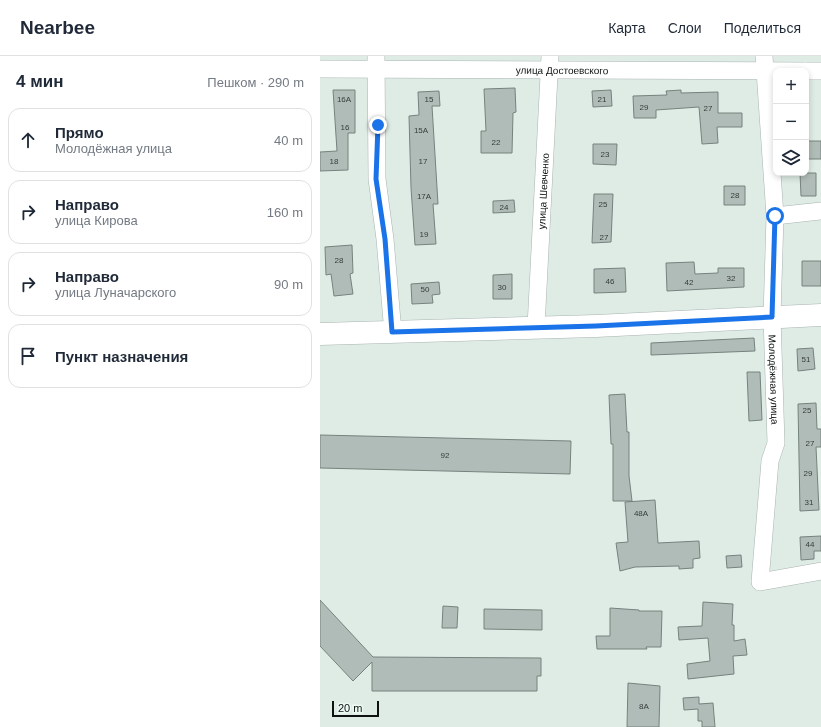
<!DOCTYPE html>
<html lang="ru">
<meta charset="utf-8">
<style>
body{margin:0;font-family:Arial,sans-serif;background:#f6f6f7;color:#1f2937}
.controls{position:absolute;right:12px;top:12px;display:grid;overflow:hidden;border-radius:8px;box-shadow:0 2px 6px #0003}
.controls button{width:36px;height:36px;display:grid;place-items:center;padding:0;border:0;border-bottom:1px solid #e0e1e3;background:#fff;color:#1f2937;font:20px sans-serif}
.scale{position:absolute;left:12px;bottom:10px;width:47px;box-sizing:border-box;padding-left:4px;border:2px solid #0e1311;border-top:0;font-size:11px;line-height:14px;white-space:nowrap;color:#0e1311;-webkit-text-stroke:3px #ecf9f3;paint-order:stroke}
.stop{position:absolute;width:12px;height:12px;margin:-9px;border:3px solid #1a73e8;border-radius:50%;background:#fff}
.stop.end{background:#1a73e8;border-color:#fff;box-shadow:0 1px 4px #0008}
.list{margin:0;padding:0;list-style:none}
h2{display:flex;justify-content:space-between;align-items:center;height:52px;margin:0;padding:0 16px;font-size:17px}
h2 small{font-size:13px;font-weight:400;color:#747a83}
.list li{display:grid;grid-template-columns:26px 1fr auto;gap:12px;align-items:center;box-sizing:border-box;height:64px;margin:0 8px 8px;padding:0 8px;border:1px solid #e0e1e3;border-radius:12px}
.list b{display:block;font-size:15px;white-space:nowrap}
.list p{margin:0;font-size:13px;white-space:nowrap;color:#747a83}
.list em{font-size:13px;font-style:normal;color:#747a83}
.icon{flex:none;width:22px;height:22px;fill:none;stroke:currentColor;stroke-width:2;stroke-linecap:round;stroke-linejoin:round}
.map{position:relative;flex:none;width:501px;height:671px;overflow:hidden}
header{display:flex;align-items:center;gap:24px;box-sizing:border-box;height:56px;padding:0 20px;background:#fff;border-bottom:1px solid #e0e1e3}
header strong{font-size:19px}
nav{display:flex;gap:22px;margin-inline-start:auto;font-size:14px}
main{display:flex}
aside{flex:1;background:#fff}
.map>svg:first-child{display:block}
</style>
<header>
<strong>Nearbee</strong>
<nav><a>Карта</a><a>Слои</a><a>Поделиться</a></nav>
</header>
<main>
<aside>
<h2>4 мин<small>Пешком · 290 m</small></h2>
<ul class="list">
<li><svg class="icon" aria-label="ahead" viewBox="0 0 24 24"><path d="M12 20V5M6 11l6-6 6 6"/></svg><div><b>Прямо</b><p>Молодёжная улица</p></div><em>40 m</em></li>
<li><svg class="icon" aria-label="right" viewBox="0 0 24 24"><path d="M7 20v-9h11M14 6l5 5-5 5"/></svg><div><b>Направо</b><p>улица Кирова</p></div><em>160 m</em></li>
<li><svg class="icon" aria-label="right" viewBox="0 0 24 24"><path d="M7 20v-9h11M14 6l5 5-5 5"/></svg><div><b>Направо</b><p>улица Луначарского</p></div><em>90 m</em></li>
<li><svg class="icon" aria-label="arrive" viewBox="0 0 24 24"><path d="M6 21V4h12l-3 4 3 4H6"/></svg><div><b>Пункт назначения</b></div></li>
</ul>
</aside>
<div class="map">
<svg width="501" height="671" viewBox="0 0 501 671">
<rect width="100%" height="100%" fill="#dfece6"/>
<!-- building -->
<path fill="#b0bcb7" stroke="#76827d" d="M 195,32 L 196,56 L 193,57 L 192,97 L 161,97 L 161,75 L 166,75 L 164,33 Z
M 13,34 L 35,34 L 35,77 L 28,77 L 28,114 L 0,115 L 0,96 L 17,95 Z
M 291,34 L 292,50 L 273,51 L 272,35 Z
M 361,34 L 361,37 L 398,36 L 398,57 L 422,57 L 422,71 L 397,71 L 398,87 L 382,88 L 379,51 L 336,54 L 336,62 L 314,62 L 313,40 L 347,39 L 346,35 Z
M 119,35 L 120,50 L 112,50 L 118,148 L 113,148 L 116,188 L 95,189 L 91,132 L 89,60 L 99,59 L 98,36 Z
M 486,85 L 501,85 L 501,103 L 486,103 Z
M 273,88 L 297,88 L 296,109 L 273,108 Z
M 480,117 L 496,117 L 496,140 L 481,140 Z
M 404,130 L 425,130 L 425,149 L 404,149 Z
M 274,138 L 293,138 L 291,186 L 272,187 Z
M 194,144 L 195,156 L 173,157 L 173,145 Z
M 32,189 L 33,217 L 30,218 L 33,238 L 14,240 L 11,218 L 6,219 L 5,191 Z
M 482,205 L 501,205 L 501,230 L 482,230 Z
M 374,206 L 375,218 L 398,217 L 398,212 L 424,212 L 424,231 L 347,235 L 346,207 Z
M 305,212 L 306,236 L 274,237 L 274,213 Z
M 192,218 L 192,243 L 173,243 L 173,219 Z
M 119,226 L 120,238 L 112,239 L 113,247 L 92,248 L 91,228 Z
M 434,282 L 435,295 L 331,299 L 331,287 Z
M 493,292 L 495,313 L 478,315 L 477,293 Z
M 427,316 L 440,316 L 442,364 L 429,365 Z
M 305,338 L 307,376 L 309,376 L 309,420 L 312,445 L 293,445 L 293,388 L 291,388 L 289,339 Z
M 496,347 L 497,373 L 501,373 L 501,391 L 496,391 L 499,454 L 480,455 L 478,348 Z
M 0,379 L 251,385 L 250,418 L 0,412 Z
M 335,444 L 338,487 L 379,485 L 380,502 L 373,503 L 373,512 L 359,513 L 359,510 L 315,511 L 300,515 L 296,487 L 308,486 L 305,446 Z
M 501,480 L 501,495 L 494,495 L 494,503 L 481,504 L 480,481 Z
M 421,499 L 422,511 L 407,512 L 406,500 Z
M 0,544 L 53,601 L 221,602 L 221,620 L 217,620 L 217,635 L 52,635 L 52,606 L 33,625 L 0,590 Z
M 383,546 L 413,548 L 412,569 L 414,569 L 414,585 L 425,583 L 427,599 L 413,600 L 414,618 L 368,623 L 367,608 L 390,605 L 388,582 L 359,584 L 358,571 L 382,570 Z
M 123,550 L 138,551 L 137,572 L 122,572 Z
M 290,552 L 319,554 L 319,555 L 342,555 L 341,591 L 326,591 L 327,593 L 277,593 L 276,580 L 290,580 Z
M 164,553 L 222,554 L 222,574 L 164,573 Z
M 308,627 L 340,630 L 339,671 L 307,671 Z
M 379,641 L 379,648 L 393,647 L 395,671 L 382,671 L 382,665 L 378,665 L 378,653 L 364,654 L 363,642 Z"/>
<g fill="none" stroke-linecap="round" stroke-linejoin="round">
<!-- street casing -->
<g stroke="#a8b4af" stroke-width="18">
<g id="street">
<path d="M 56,0 L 57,123 L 65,183 L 73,277"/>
<path id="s1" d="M 444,0 L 455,160 L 452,261 L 456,387 L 450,405 L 440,526 L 501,515"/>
<path id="s2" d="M 0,13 L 485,15"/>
<path d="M 486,15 L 501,15"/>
<path d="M 455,160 L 501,155"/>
<path id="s3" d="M 216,271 L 230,0"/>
</g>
</g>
<!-- secondary casing -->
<g stroke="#a8b4af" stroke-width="23">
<path id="secondary" d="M 0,278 L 276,270 L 501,259"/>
</g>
<!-- street -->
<use href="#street" stroke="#fff" stroke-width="17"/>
<!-- secondary -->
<use href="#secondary" stroke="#fff" stroke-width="22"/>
</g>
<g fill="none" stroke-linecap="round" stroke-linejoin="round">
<!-- route -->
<path stroke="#1a73e8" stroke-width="5" d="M 58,69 L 56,123 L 65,183 L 72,276 L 276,270 L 452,261 L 455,160"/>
</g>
<g text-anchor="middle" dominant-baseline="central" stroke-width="3" stroke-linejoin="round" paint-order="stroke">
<!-- number labels -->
<g font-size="8" fill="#363d3a">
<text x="24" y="43">16А</text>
<text x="109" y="43">15</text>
<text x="282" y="43">21</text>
<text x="324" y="51">29</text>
<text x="388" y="52">27</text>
<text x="25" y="71">16</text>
<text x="101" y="74">15А</text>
<text x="176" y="86">22</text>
<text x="285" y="98">23</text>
<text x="14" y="105">18</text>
<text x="103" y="105">17</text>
<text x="415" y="139">28</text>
<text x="104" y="140">17А</text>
<text x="283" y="148">25</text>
<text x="184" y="151">24</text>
<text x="104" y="178">19</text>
<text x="284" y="181">27</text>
<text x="19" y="204">28</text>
<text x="411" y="222">32</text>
<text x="290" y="225">46</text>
<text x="369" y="226">42</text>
<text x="182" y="231">30</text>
<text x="105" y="233">50</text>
<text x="486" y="303">51</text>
<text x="487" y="354">25</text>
<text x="490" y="387">27</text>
<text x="125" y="399">92</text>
<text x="488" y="417">29</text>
<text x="489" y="446">31</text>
<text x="321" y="457">48А</text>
<text x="490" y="488">44</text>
<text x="324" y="650">8А</text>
</g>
<!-- street labels -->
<g font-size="10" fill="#0e1311" stroke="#ecf9f3">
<text stroke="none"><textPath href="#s2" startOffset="242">улица Достоевского</textPath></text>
<text stroke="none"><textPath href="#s3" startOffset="136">улица Шевченко</textPath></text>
<text stroke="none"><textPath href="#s1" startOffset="324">Молодёжная улица</textPath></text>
</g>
</g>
</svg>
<div class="controls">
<button>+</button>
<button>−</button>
<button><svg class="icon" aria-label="layers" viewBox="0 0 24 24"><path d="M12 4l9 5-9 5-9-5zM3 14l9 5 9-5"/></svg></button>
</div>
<div class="scale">20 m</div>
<div class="stop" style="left:455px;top:160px"></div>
<div class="stop end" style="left:58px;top:69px"></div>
</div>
</main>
